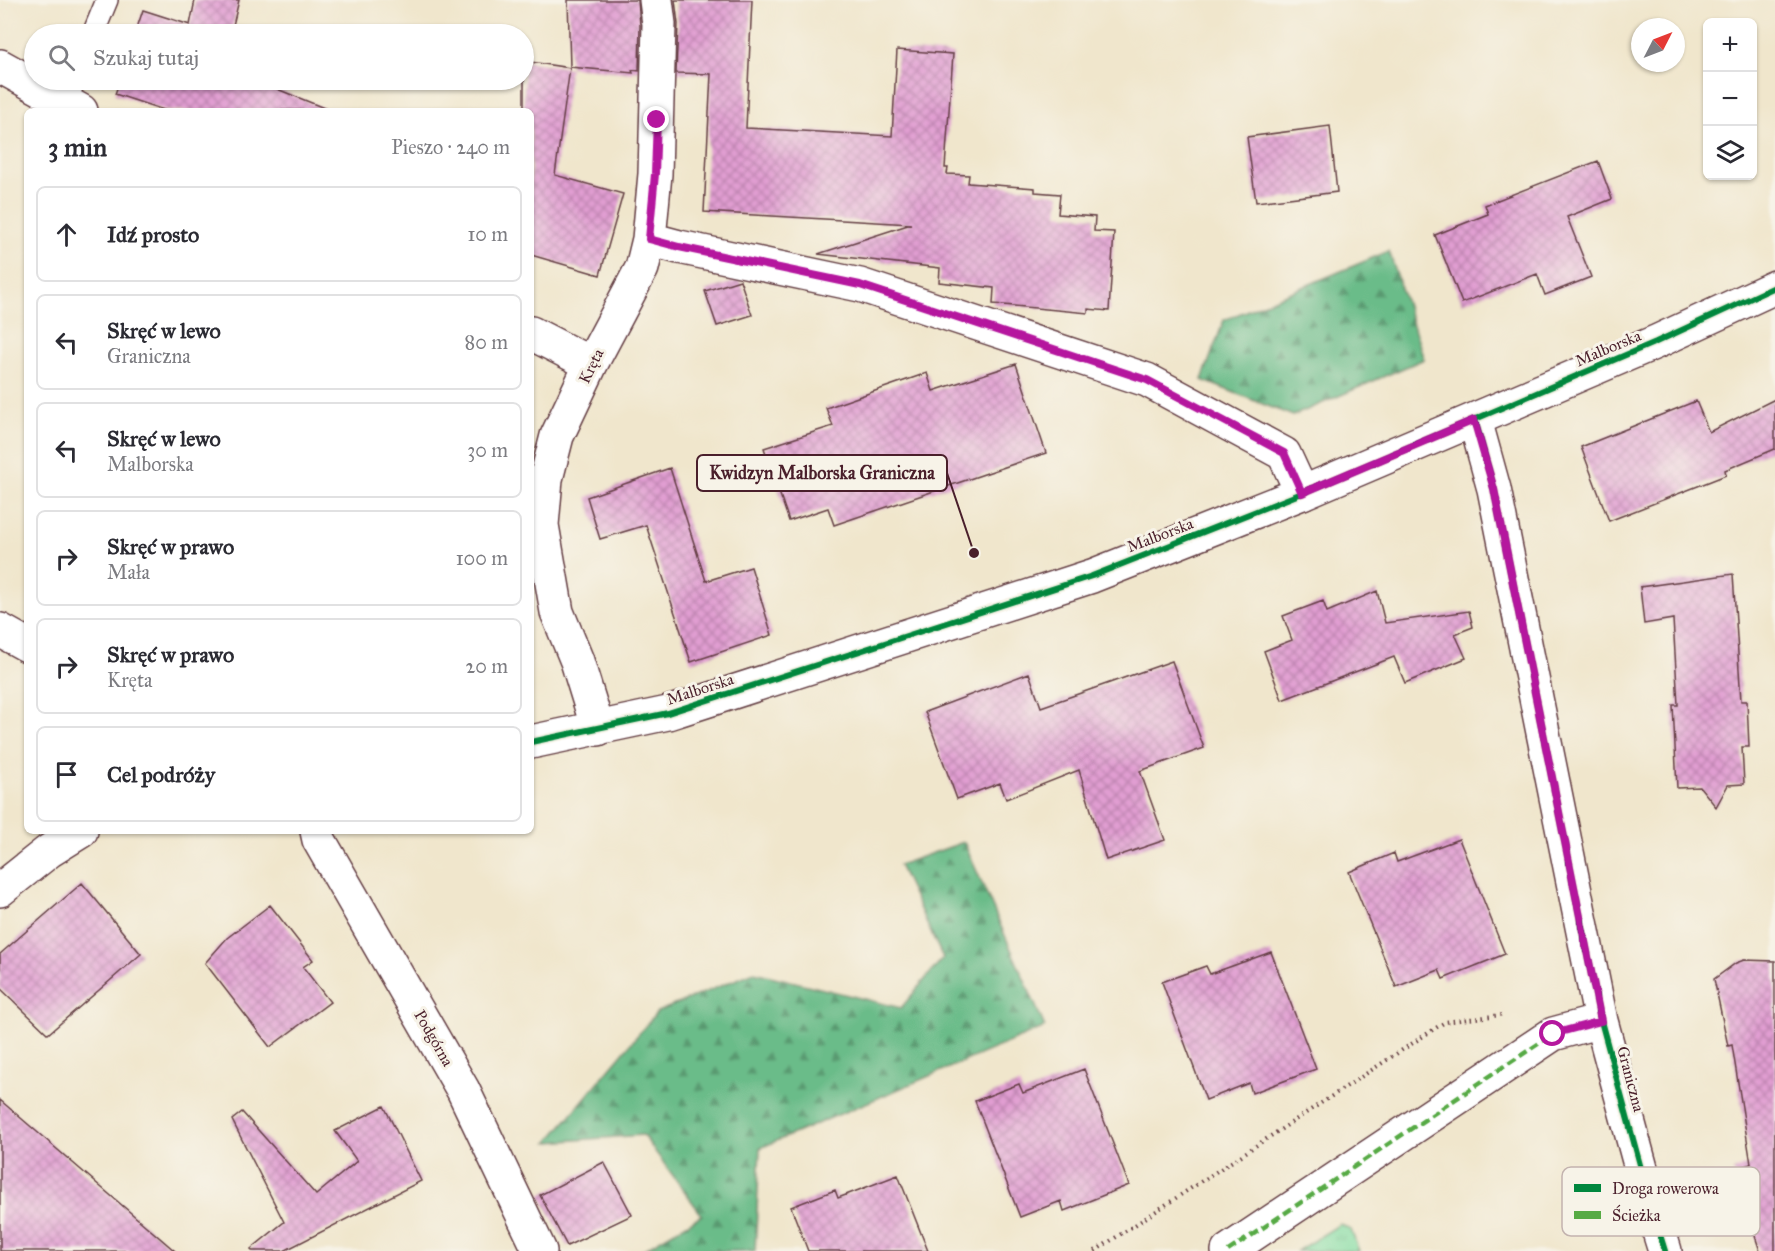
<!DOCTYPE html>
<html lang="pl">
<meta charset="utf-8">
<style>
body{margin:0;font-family:"IM FELL Great Primer",serif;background:#f2f2f3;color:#2b2b33}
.controls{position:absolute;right:18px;top:18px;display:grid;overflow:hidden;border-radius:9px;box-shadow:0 2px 4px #0004}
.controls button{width:54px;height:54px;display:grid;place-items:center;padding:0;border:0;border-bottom:2px solid #e1e1e2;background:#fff;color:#2b2b33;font:30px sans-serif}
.compass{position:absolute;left:1631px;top:18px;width:54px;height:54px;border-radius:50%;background:#fff;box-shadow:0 2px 4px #0004;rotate:48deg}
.stop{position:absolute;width:18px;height:18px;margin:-14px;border:4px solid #b5179e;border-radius:50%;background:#fff}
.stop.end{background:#b5179e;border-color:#fff;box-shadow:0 2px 6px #0008}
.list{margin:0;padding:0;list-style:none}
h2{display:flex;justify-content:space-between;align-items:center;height:78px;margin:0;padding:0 24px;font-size:26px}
h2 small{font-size:20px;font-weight:400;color:#7c7c81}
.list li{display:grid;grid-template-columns:39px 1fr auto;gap:18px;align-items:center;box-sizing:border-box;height:96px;margin:0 12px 12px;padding:0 12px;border:2px solid #e1e1e2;border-radius:9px}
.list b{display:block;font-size:22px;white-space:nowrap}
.list p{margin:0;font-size:20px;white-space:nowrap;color:#7c7c81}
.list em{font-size:20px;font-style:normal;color:#7c7c81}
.icon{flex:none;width:33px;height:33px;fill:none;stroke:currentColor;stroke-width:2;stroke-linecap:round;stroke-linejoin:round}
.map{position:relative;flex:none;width:1775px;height:1251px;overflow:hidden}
.search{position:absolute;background:#fff;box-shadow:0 2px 4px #0004;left:24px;top:24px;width:510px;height:66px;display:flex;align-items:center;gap:15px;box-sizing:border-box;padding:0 21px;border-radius:33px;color:#7c7c81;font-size:22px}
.panel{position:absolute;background:#fff;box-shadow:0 2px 4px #0004;left:24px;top:108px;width:510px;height:726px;border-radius:9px}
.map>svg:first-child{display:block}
</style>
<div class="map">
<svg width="1775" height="1251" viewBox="0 0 1775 1251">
<defs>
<pattern id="grass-tufts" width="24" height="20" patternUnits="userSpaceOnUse" patternTransform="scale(1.5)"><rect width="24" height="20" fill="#83dda3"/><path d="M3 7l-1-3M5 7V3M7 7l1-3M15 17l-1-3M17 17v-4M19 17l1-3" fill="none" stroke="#73bd8c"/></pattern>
<pattern id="forest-firs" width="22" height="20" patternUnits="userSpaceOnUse" patternTransform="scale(1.5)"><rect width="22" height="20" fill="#6abc89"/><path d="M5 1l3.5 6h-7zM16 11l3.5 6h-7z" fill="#599870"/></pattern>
<pattern id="building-cross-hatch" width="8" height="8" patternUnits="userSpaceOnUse" patternTransform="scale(1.5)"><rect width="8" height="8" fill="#e19ed2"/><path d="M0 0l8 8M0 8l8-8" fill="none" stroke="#b880ab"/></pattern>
</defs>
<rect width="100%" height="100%" fill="#f7f3e8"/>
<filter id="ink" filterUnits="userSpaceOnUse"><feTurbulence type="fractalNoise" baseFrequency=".0167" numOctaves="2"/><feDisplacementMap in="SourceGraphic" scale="12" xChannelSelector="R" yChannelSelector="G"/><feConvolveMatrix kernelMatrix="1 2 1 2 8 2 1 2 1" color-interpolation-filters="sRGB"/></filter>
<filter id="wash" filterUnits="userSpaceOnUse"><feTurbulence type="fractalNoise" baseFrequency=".008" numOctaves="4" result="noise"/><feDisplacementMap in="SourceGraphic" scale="24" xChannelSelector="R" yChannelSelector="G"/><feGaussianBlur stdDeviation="1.35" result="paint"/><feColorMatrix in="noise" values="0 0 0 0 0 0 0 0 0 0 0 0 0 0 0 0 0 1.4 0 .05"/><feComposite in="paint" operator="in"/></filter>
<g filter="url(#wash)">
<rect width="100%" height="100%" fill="#f0e6cc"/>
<!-- grass -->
<path fill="url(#grass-tufts)" stroke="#667e67" stroke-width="1.5" d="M 1340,1224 L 1351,1230 L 1359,1251 L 1297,1251 Z"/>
<!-- forest -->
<path fill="url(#forest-firs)" stroke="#5a6e5a" stroke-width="1.5" d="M 1389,251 L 1424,359 L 1293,416 L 1202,380 L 1224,320 Z
M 964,842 L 1045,1027 L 760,1148 L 755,1251 L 641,1251 L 702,1215 L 643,1135 L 548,1142 L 657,1012 L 754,972 L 901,1008 L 943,958 L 899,865 Z"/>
<g id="blocks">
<!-- building -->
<path fill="url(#building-cross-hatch)" d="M 195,0 L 239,0 L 231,34 L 135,34 L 143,10 L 190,25 Z
M 568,0 L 638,0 L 640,25 L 639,71 L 632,70 L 633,73 L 570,67 Z
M 675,0 L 752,0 L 746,128 L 892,136 L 897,50 L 953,54 L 945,168 L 948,168 L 947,174 L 969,175 L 968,183 L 1035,188 L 1035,192 L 1060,194 L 1058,214 L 1095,217 L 1094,231 L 1114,232 L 1109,311 L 1088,309 L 1088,313 L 993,304 L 994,288 L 939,282 L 940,268 L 818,254 L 911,224 L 704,212 L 711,74 L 676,73 L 678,24 Z
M 524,61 L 570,68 L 555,175 L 623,194 L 600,275 L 531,255 L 531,111 L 524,111 Z
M 120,80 L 255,80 L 329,110 L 167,111 L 115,94 Z
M 1330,126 L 1337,192 L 1256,202 L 1247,137 Z
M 1598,161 L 1612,199 L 1567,217 L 1591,277 L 1545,295 L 1537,274 L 1462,303 L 1435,235 L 1488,214 L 1485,205 Z
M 740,280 L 752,315 L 717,326 L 705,291 Z
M 1016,364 L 1046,453 L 834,525 L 828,508 L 789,521 L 764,448 L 833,426 L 826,408 L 927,373 L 933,391 Z
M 1775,399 L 1775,449 L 1725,470 L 1726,475 L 1609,521 L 1581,447 L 1696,401 L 1709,432 Z
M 670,468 L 706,581 L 751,567 L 772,635 L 691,662 L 646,525 L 600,539 L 587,497 Z
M 1733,574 L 1741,701 L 1747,701 L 1749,747 L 1742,747 L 1744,784 L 1728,785 L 1716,807 L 1700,787 L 1677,788 L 1673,705 L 1678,705 L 1673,619 L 1644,624 L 1640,587 Z
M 1377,591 L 1385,623 L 1469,611 L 1473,627 L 1455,634 L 1466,658 L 1405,683 L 1394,657 L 1282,700 L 1264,651 L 1292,640 L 1283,616 L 1323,601 L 1327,612 Z
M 1172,661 L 1204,748 L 1140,771 L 1165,840 L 1106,860 L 1079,770 L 1006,799 L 1000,783 L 957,799 L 925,712 L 1029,673 L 1041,707 Z
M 1459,839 L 1505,954 L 1443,979 L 1439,970 L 1396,987 L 1349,872 L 1394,853 L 1397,862 Z
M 82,883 L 141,954 L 48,1034 L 0,988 L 0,954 Z
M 270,905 L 313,960 L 303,967 L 330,1002 L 270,1047 L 205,963 L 227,938 Z
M 1271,952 L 1316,1069 L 1252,1093 L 1249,1083 L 1206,1100 L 1162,982 L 1206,966 L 1210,974 Z
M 1744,960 L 1775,961 L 1775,1251 L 1760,1251 L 1733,1170 L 1751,1164 L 1732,1045 L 1728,1046 L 1714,979 L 1736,963 Z
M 1084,1069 L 1129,1185 L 1064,1211 L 1061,1201 L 1020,1217 L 975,1101 L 1019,1084 L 1023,1093 Z
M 0,1100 L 175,1251 L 0,1251 Z
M 384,1106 L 421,1181 L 284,1251 L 252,1251 L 251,1249 L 284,1222 L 232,1120 L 242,1112 L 316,1195 L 357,1161 L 335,1131 Z
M 604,1162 L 632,1215 L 567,1246 L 540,1195 Z
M 898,1175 L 928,1251 L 808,1251 L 791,1207 L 835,1190 L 838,1198 Z"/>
</g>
</g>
<g filter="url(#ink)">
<use href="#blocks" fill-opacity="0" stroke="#633d43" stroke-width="1.5"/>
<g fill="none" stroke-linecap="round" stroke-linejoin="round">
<!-- service casing -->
<g stroke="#633d43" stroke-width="24">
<path id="service" d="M 93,34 L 107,0
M 65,103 L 75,80"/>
</g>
<!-- minor casing -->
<g stroke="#633d43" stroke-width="36">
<path id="minor" d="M 0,66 L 81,111
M 649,239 L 679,247 L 860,285 L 1147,380 L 1284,454 L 1302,493
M 531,333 L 591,364
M 1475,420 L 1494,489 L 1601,1021 L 1652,1209 L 1665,1251
M 0,630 L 27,645
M 598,729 L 577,661 L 557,612 L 542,525 L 546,479 L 557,436 L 591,364 L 642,268 L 649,239 L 655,174 L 659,24 L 656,0
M 317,831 L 319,840 L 463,1090 L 540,1251
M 1228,1251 L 1553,1034 L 1601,1021"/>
</g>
<!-- tertiary casing -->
<g stroke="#633d43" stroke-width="36">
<path id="tertiary" d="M 531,742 L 668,713 L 1092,576 L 1302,493 L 1656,342 L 1775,287
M 0,890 L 49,851 L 81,831"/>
</g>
<!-- path -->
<path stroke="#633d43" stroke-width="4" stroke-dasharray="1.5 4.5" stroke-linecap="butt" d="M 1095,1251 L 1445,1022 L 1501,1015"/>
<!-- service -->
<use href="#service" stroke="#fff" stroke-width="21"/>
<!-- minor -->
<use href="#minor" stroke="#fff" stroke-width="33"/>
<!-- tertiary -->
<use href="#tertiary" stroke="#fff" stroke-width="33"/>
<!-- quiet -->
<path stroke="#57aa44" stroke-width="4.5" stroke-dasharray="9 4.5" stroke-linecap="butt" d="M 1228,1251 L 1553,1034 L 1601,1021"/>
<!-- cycleway casing -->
<g stroke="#f7f3e8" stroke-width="10">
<path id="cycleway" d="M 1475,420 L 1494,489 L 1601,1021 L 1652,1209 L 1665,1251
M 531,742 L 668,713 L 1092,576 L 1302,493 L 1656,342 L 1775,287"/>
</g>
<!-- cycleway -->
<use href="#cycleway" stroke="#00873e" stroke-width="6"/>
</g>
</g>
<g fill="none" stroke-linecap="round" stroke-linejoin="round" filter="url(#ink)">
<!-- route -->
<path stroke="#b5179e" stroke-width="8" d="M 657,120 L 655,174 L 649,239 L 679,247 L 860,285 L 1147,380 L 1284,453 L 1302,493 L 1474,420 L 1494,489 L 1601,1021 L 1553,1034"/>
</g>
<g text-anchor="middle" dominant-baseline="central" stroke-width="6" stroke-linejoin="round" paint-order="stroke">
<!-- street labels -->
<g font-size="16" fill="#4a1f2b" stroke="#f7f3e8">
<text transform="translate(1608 348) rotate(-23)">Malborska</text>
<text transform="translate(591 366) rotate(-64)">Kręta</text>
<text transform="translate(1160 535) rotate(-21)">Malborska</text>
<text transform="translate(700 689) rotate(-18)">Malborska</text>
<text transform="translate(434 1038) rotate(60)">Podgórna</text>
<text transform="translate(1631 1079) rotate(75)">Graniczna</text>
</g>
</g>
<!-- legend -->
<rect x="1562" y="1167" width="198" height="69" rx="9" fill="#f7f3e8" stroke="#c3b3af" stroke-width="1.5"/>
<rect x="1574" y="1184" width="27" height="8" fill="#00873e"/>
<rect x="1574" y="1211" width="27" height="8" fill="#57aa44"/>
<g font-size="16" fill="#4a1f2b">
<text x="1612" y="1194">Droga rowerowa</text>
<text x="1612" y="1221">Ścieżka</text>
</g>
<!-- callouts -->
<path fill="none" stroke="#4a1f2b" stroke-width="2" d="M974 553L947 473"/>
<circle fill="#4a1f2b" stroke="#f7f3e8" stroke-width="2" cx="974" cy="553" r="6"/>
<rect fill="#f7f3e8" stroke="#4a1f2b" stroke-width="2" x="697" y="455" width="250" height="36" rx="6"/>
<g font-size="18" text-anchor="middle" font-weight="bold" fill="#4a1f2b">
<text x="822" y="479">Kwidzyn Malborska Graniczna</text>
</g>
</svg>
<div class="controls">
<button>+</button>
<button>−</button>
<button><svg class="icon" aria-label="layers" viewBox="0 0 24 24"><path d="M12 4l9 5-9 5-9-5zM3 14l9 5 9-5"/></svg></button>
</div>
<svg class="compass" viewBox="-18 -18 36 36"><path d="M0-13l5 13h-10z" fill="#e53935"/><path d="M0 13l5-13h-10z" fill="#7c7c81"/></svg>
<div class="stop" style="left:1553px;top:1034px"></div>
<div class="stop end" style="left:657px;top:120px"></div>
<div class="search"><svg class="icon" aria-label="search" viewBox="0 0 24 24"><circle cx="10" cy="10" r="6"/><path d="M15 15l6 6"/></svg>Szukaj tutaj</div>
<section class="panel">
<h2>3 min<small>Pieszo · 240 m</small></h2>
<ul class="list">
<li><svg class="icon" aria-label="ahead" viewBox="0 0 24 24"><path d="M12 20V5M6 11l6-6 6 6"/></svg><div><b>Idź prosto</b></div><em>10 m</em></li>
<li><svg class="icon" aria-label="left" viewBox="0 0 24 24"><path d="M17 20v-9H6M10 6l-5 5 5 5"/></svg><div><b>Skręć w lewo</b><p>Graniczna</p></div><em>80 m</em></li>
<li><svg class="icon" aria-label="left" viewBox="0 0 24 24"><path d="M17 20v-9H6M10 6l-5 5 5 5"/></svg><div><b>Skręć w lewo</b><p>Malborska</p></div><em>30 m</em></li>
<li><svg class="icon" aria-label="right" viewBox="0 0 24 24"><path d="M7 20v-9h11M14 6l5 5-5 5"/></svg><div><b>Skręć w prawo</b><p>Mała</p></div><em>100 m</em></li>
<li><svg class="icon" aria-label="right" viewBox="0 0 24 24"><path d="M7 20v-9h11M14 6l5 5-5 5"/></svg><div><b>Skręć w prawo</b><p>Kręta</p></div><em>20 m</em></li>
<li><svg class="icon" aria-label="arrive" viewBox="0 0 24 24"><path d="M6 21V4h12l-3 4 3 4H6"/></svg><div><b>Cel podróży</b></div></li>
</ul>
</section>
</div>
